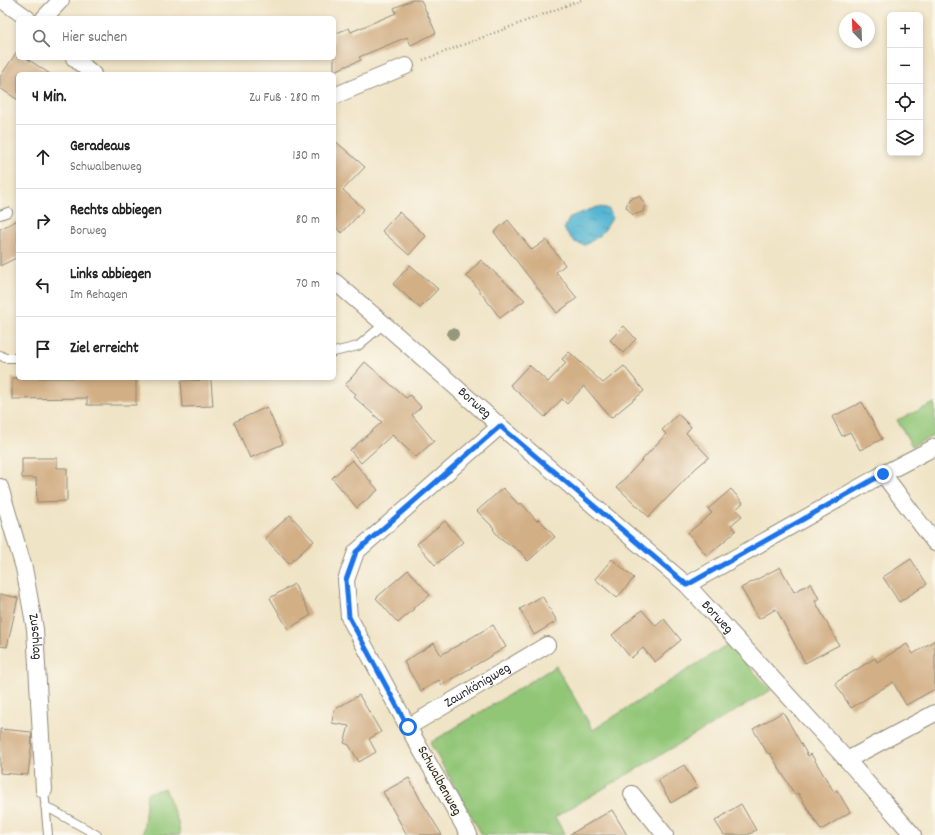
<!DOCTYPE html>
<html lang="de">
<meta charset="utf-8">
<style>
body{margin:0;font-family:Dekko,sans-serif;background:#f2f2f2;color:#222}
.controls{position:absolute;right:12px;top:12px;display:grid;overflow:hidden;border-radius:6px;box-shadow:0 2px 6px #0003}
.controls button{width:36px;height:36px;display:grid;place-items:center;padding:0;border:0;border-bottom:1px solid #e0e0e0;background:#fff;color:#222;font:20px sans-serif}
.compass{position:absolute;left:839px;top:12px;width:36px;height:36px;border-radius:50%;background:#fff;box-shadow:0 2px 6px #0003;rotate:337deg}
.stop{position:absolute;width:12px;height:12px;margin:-9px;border:3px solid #1a73e8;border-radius:50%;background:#fff}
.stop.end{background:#1a73e8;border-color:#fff;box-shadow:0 1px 4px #0008}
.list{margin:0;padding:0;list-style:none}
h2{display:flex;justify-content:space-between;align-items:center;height:52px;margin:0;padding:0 16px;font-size:17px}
h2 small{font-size:13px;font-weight:400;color:#767676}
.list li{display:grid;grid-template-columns:26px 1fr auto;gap:12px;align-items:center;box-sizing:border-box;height:64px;padding:0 16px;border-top:1px solid #e0e0e0}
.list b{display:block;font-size:15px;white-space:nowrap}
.list p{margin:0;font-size:13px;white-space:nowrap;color:#767676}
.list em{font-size:13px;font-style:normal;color:#767676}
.icon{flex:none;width:22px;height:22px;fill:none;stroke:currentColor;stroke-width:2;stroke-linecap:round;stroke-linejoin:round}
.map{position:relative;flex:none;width:935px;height:835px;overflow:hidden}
.search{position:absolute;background:#fff;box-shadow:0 2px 6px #0003;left:16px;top:16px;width:320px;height:44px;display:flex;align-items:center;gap:10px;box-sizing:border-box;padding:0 14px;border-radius:6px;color:#767676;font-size:15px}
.panel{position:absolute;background:#fff;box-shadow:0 2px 6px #0003;left:16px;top:72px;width:320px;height:308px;border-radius:6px}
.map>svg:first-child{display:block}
</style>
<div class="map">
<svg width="935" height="835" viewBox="0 0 935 835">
<defs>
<pattern id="water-ripples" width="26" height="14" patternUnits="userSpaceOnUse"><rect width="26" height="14" fill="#53b5d1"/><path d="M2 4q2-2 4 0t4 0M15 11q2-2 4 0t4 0" fill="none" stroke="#4593aa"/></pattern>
</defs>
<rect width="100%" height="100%" fill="#fbf7ec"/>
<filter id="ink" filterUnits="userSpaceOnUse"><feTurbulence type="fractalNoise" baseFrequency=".025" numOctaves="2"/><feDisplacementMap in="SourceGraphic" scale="8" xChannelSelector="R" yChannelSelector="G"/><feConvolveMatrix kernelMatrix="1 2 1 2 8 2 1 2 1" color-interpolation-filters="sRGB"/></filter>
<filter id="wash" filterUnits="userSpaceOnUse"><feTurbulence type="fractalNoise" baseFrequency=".012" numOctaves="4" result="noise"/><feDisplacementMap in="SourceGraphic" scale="16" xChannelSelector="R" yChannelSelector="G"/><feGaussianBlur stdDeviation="0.9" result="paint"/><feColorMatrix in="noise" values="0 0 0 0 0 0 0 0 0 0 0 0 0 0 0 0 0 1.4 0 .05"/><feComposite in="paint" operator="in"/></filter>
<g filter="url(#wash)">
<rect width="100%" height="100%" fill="#f0e4c6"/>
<!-- green -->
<path fill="#92c677" stroke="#5e7851" d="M 935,403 L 935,435 L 912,446 L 897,420 Z
M 728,644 L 771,690 L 555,817 L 565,835 L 482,835 L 430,743 L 556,666 L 593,730 Z
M 165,788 L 178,822 L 180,835 L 143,835 L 147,793 Z"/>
<!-- water -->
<path fill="url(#water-ripples)" stroke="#3f707e" d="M 597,207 C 608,208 610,207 612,218 C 603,234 600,236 585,245 L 574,242 L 564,229 L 570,217 Z"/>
<g id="blocks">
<!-- building -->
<path fill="#d2af85" d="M 412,0 L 421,0 L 436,33 L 411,45 L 407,37 L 359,57 L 361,60 L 334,71 L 334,34 L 349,28 L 351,32 L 396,13 L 394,8 Z
M 18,50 L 18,58 L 26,58 L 50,74 L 18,74 L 18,100 L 0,88 L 0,77 Z
M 334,140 L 365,167 L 343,190 L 364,209 L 342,233 L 334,226 Z
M 639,196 L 645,204 L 643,212 L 633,215 L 626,207 L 629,199 Z
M 399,212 L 426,236 L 409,255 L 382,231 Z
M 18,220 L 18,257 L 0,266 L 0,229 Z
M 508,220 L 532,250 L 546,240 L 565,265 L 556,272 L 577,298 L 557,313 L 494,232 Z
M 481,260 L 525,300 L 500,318 L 472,281 L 466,276 Z
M 410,265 L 438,289 L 420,308 L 393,284 Z
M 624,326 L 636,339 L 623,353 L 610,340 Z
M 569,352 L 603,383 L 624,366 L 644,391 L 611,418 L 584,386 L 567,404 L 562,399 L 545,417 L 510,385 L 529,365 L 548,382 L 566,363 L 562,359 Z
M 365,362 L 406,398 L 410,395 L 421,407 L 412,415 L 434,441 L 416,457 L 392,435 L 361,463 L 350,450 L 382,422 L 354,397 L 356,394 L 345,385 Z
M 12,378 L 136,378 L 136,405 L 87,405 L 87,398 L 12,399 Z
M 211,380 L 213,406 L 183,407 L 181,381 Z
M 862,402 L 882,439 L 860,450 L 850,432 L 842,436 L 832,417 Z
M 267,407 L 283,444 L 250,458 L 234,422 Z
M 678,414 L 691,427 L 686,433 L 709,457 L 696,468 L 649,517 L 617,487 L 666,434 L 662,430 Z
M 22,458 L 57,458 L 57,468 L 67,468 L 67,501 L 37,502 L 36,478 L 22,478 Z
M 352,460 L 378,490 L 357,508 L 332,478 Z
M 503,488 L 519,505 L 521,503 L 537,521 L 539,519 L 555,537 L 528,561 L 522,553 L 499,537 L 493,529 L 494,528 L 477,511 Z
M 731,489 L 743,503 L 736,509 L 742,516 L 731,525 L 736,531 L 707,556 L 688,533 L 712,513 L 708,509 Z
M 290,515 L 314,541 L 289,564 L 265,538 Z
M 445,521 L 463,542 L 435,565 L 417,544 Z
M 612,559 L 634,578 L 617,598 L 595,579 Z
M 911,559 L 927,584 L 899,602 L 883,577 Z
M 780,567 L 794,592 L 811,583 L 819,599 L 815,601 L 839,645 L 805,663 L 776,609 L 759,619 L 741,588 Z
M 408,570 L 430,595 L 413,608 L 414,609 L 398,623 L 376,598 Z
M 294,584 L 311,615 L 288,629 L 270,598 Z
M 0,594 L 18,598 L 7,647 L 0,646 Z
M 542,596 L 557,621 L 534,635 L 520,609 Z
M 642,610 L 656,626 L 664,619 L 681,640 L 655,662 L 643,648 L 631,658 L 612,635 Z
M 493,625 L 506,647 L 442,685 L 439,680 L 421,691 L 404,662 L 434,643 L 441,655 Z
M 935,640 L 935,689 L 906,705 L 893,682 L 851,708 L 835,683 L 875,658 L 877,662 L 907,644 L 913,654 Z
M 359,695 L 381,732 L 369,739 L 376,752 L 359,762 L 349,745 L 344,743 L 349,726 L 332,723 L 334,710 Z
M 783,712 L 808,756 L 811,754 L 834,792 L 837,790 L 850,812 L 821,830 L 798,793 L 795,795 L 770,753 L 768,754 L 753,729 Z
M 0,729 L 31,732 L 32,739 L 28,775 L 0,773 Z
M 684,765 L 697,787 L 671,803 L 658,780 Z
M 409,778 L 420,799 L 442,835 L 407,835 L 383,792 Z
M 741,804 L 756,830 L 748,835 L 724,835 L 715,821 L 726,814 L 726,813 Z
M 612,810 L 627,835 L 569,835 Z"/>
</g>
</g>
<g filter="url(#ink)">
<use href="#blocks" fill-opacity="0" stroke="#8e8878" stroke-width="1"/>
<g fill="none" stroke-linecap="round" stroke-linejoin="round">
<!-- lane casing -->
<g stroke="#8e8878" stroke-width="10">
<path id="lane" d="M 0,215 L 8,212
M 334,352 L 358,346 L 384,324
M 0,355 L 5,358 L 18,358
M 44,790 L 48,835
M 45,806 L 97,835"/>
</g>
<!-- street casing -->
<g stroke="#8e8878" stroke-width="18">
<g id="street">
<path d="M 2,0 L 27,18"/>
<path d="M 44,18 L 61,0"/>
<path d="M 74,58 L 93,74"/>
<path d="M 334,96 L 406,66"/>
<path id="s1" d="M 334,281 L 384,324 L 500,426 L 687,585 L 847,760 L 913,835"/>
<path d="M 883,474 L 935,543"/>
<path id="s2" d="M 0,487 L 24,568 L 35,629 L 44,790"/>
<path d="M 687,585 L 883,474 L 935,447"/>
<path id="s3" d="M 408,727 L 547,645"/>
<path d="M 847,760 L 935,713"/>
<path d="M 632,794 L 665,835"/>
<path d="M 469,835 L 408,727 L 349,617 L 346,580 L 356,552 L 500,426"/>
</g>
</g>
<!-- path -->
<path stroke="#8e8878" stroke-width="2.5" stroke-dasharray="1 3" stroke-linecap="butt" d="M 423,60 L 581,0"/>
<!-- lane -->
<use href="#lane" stroke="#fff" stroke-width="8"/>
<!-- street -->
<use href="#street" stroke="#fff" stroke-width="16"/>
</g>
<!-- trees -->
<circle fill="#95987d" cx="453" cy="334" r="6"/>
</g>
<g fill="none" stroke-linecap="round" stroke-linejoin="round" filter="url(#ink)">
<!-- route -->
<path stroke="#1a73e8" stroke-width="5" d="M 408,727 L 349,617 L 346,580 L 356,552 L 500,426 L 687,585 L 883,474"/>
</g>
<g text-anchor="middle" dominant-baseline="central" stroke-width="3" stroke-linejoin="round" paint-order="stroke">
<!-- street labels -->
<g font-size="14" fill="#2b2b2b" stroke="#fbf7ec">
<text stroke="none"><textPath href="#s1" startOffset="186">Borweg</textPath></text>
<text stroke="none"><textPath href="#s1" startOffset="510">Borweg</textPath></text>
<text stroke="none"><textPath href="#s2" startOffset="154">Zuschlag</textPath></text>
<text stroke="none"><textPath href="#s3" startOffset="81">Zaunkönigweg</textPath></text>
<text transform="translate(439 781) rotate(61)">Schwalbenweg</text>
</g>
</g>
</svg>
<div class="controls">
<button>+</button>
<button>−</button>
<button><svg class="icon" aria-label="locate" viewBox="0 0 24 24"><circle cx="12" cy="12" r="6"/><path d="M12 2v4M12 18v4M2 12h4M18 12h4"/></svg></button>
<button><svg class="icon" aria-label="layers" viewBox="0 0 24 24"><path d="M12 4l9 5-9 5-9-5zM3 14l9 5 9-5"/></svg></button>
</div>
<svg class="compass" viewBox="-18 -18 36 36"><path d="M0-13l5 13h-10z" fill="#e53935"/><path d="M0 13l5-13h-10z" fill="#767676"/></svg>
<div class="stop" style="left:408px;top:727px"></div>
<div class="stop end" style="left:883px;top:474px"></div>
<div class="search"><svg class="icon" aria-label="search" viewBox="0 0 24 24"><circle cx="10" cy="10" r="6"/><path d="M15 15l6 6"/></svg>Hier suchen</div>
<section class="panel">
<h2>4 Min.<small>Zu Fuß · 280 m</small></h2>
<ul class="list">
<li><svg class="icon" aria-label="ahead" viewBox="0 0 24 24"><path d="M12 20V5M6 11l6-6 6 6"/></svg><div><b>Geradeaus</b><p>Schwalbenweg</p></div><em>130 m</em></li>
<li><svg class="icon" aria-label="right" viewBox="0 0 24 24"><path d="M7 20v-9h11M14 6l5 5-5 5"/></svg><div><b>Rechts abbiegen</b><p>Borweg</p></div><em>80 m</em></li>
<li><svg class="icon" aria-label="left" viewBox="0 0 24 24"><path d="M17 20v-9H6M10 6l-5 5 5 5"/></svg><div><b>Links abbiegen</b><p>Im Rehagen</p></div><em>70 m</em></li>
<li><svg class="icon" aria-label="arrive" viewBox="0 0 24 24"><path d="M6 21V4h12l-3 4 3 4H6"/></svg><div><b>Ziel erreicht</b></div></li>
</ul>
</section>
</div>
